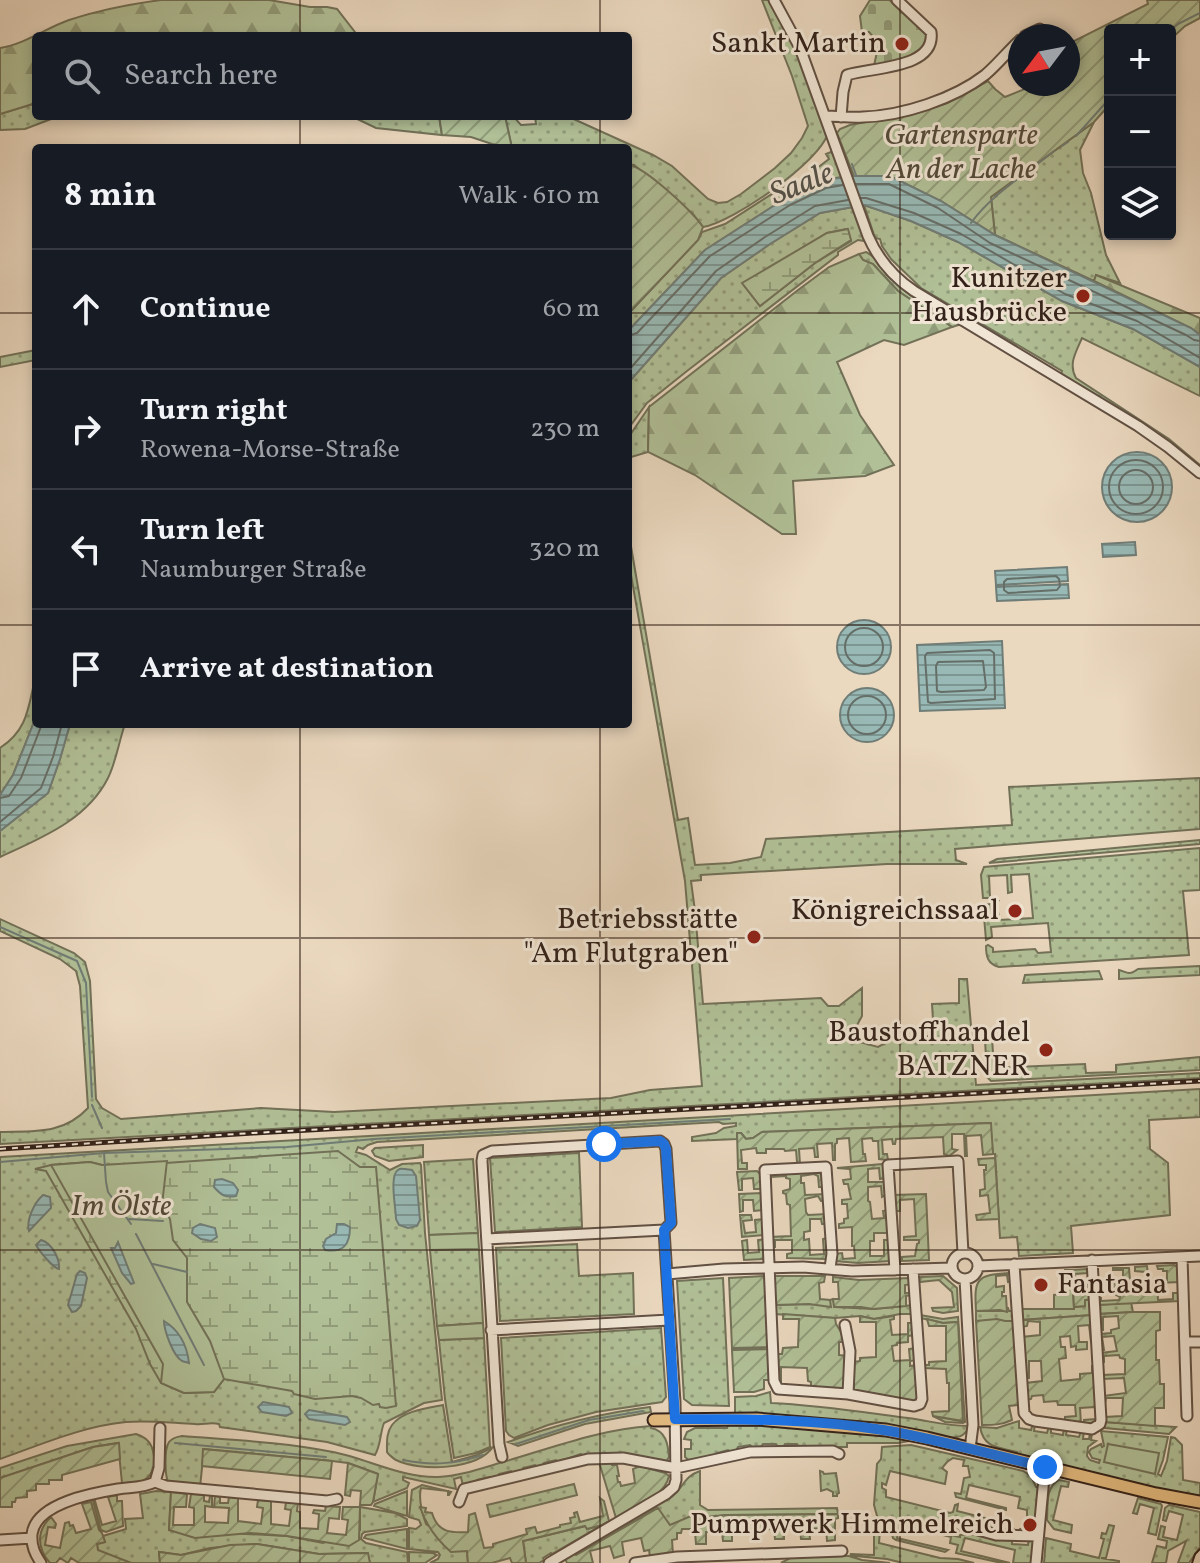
<!DOCTYPE html>
<meta charset="utf-8">
<style>
body{margin:0;font-family:Vollkorn,serif;background:#242831;color:#f1f3f6}
.controls{position:absolute;right:24px;top:24px;display:grid;overflow:hidden;border-radius:8px;box-shadow:0 4px 12px #0003}
.controls button{width:72px;height:72px;display:grid;place-items:center;padding:0;border:0;border-bottom:2px solid #363941;background:#171b24;color:#f1f3f6;font:40px sans-serif}
.compass{position:absolute;left:1008px;top:24px;width:72px;height:72px;border-radius:50%;background:#171b24;box-shadow:0 4px 12px #0003;rotate:238deg}
.stop{position:absolute;width:24px;height:24px;margin:-18px;border:6px solid #1a73e8;border-radius:50%;background:#fff}
.stop.end{background:#1a73e8;border-color:#fff;box-shadow:0 2px 8px #0008}
.list{margin:0;padding:0;list-style:none}
h2{display:flex;justify-content:space-between;align-items:center;height:104px;margin:0;padding:0 32px;font-size:34px}
h2 small{font-size:26px;font-weight:400;color:#9ea1a6}
.list li{display:grid;grid-template-columns:52px 1fr auto;gap:24px;align-items:center;box-sizing:border-box;height:120px;padding:0 32px;border-top:2px solid #363941}
.list b{display:block;font-size:30px;white-space:nowrap}
.list p{margin:0;font-size:26px;white-space:nowrap;color:#9ea1a6}
.list em{font-size:26px;font-style:normal;color:#9ea1a6}
.icon{flex:none;width:44px;height:44px;fill:none;stroke:currentColor;stroke-width:2;stroke-linecap:round;stroke-linejoin:round}
.map{position:relative;flex:none;width:1200px;height:1563px;overflow:hidden}
.search{position:absolute;background:#171b24;box-shadow:0 4px 12px #0003;left:32px;top:32px;width:600px;height:88px;display:flex;align-items:center;gap:20px;box-sizing:border-box;padding:0 28px;border-radius:8px;color:#9ea1a6;font-size:30px}
.panel{position:absolute;background:#171b24;box-shadow:0 4px 12px #0003;left:32px;top:144px;width:600px;height:584px;border-radius:8px}
.map>svg:first-child{display:block}
</style>
<div class="map">
<svg width="1200" height="1563" viewBox="0 0 1200 1563">
<defs>
<pattern id="grass-dots" width="8" height="8" patternUnits="userSpaceOnUse" patternTransform="scale(2)"><rect width="8" height="8" fill="#b1c097"/><path d="M2 2h.1M6 6h.1" fill="none" stroke="#919c7a" stroke-width="1.8" stroke-linecap="round"/></pattern>
<pattern id="forest-firs" width="22" height="20" patternUnits="userSpaceOnUse" patternTransform="scale(2)"><rect width="22" height="20" fill="#b1c097"/><path d="M5 1l3.5 6h-7zM16 11l3.5 6h-7z" fill="#919c7a"/></pattern>
<pattern id="wetland-marsh" width="20" height="14" patternUnits="userSpaceOnUse" patternTransform="scale(2)"><rect width="20" height="14" fill="#b1c097"/><path d="M1 5h8M5 5V1M11 12h8M15 12V8" fill="none" stroke="#919c7a"/></pattern>
<pattern id="cemetery-stones" width="16" height="16" patternUnits="userSpaceOnUse" patternTransform="scale(2)"><rect width="16" height="16" fill="#b1c097"/><path d="M2 7V4a2 2 0 0 1 4 0v3zM10 15v-3a2 2 0 0 1 4 0v3z" fill="#919c7a"/></pattern>
<pattern id="garden-furrows" width="10" height="10" patternUnits="userSpaceOnUse" patternTransform="scale(2)"><rect width="10" height="10" fill="#b1c097"/><path d="M-1 1l2-2M0 10L10 0M9 11l2-2" fill="none" stroke="#919c7a"/></pattern>
<pattern id="water-rules" width="6" height="5" patternUnits="userSpaceOnUse" patternTransform="scale(2)"><rect width="6" height="5" fill="#98b9b5"/><path d="M0 2.5h6" fill="none" stroke="#7d9692"/></pattern>
</defs>
<rect width="100%" height="100%" fill="#ead8bf"/>
<filter id="stains"><feTurbulence type="fractalNoise" baseFrequency=".0025" numOctaves="4"/><feColorMatrix values="0 0 0 0 .2 0 0 0 0 .09 0 0 0 0 .02 0 0 0 .5 -.17"/></filter>
<radialGradient id="worn" r=".72"><stop offset=".6" stop-color="#630" stop-opacity="0"/><stop offset="1" stop-color="#630" stop-opacity=".3"/></radialGradient>
<!-- grass -->
<path fill="url(#grass-dots)" stroke="#727158" stroke-width="2" fill-rule="evenodd" d="M 762,0 L 769,0 L 797,51 L 828,133 C 820,162 733,222 703,227 L 693,214 L 634,165 L 628,164 L 628,148 L 512,148 L 505,116 L 513,116 L 521,125 L 536,124 L 535,116 L 567,116 L 653,155 L 672,166 L 708,199 L 718,203 L 727,202 L 741,194 L 775,168 L 791,153 L 802,138 L 808,126 L 792,76 Z
M 36,103 L 36,116 L 59,116 L 25,129 L 0,130 L 0,114 Z
M 351,116 L 439,116 L 442,135 L 376,128 Z
M 1094,122 L 1080,150 L 1083,173 L 1091,193 L 1106,255 L 1120,283 L 1096,275 L 1094,281 L 995,235 L 991,197 Z
M 831,152 L 836,157 L 842,177 L 823,180 L 786,198 L 705,250 L 628,331 L 628,314 L 698,240 L 702,232 L 725,224 L 792,181 L 795,185 L 829,159 L 826,154 Z
M 864,205 L 911,221 L 958,242 L 1062,301 L 1133,329 L 1200,367 L 1200,396 L 1082,338 C 1076,352 1068,364 1076,378 L 1169,439 L 1200,465 L 1200,468 L 1146,426 L 1061,374 L 1062,371 L 921,288 L 891,259 L 882,246 L 880,239 L 875,238 Z
M 853,207 L 864,241 L 858,240 L 838,252 L 838,255 L 687,371 L 647,403 L 628,429 L 628,383 L 721,278 L 770,244 L 820,213 ZM 847,229 L 851,241 L 815,263 L 760,306 L 743,284 L 827,233 Z
M 866,252 C 879,258 891,279 903,289 C 920,303 940,314 959,325 L 952,327 L 898,291 L 873,264 L 863,260 L 859,254 Z
M 36,350 L 36,360 L 0,367 L 0,357 Z
M 649,407 L 648,452 L 628,458 L 628,438 Z
M 628,529 L 678,820 L 688,818 L 695,865 L 730,863 L 761,857 L 766,839 L 1012,825 L 1009,787 L 1200,778 L 1200,829 L 955,849 L 956,860 L 967,864 L 887,864 L 701,875 L 701,880 L 691,881 L 695,911 L 703,1004 L 821,998 L 828,1006 L 839,1006 L 862,988 L 862,1016 L 856,1027 L 856,1041 L 878,1047 L 895,1038 L 934,1036 L 932,1004 L 959,1003 L 959,979 L 967,979 L 976,1085 L 1200,1073 L 1200,1078 L 0,1144 L 0,1132 C 33,1131 63,1135 88,1108 L 80,986 L 76,971 L 60,959 L 0,931 L 0,919 L 74,953 L 85,962 L 90,981 L 96,1099 L 102,1108 L 121,1119 L 261,1108 L 334,1112 L 611,1098 L 650,1090 L 702,1086 L 685,881 L 628,558 Z
M 36,675 L 36,717 L 13,775 L 0,795 L 0,748 C 29,729 28,706 36,675 Z
M 70,724 L 125,724 C 119,741 116,762 108,778 C 87,820 41,838 0,857 L 0,831 L 48,793 L 60,759 Z
M 1200,840 L 1200,844 L 989,863 L 997,859 Z
M 1200,848 L 1200,890 L 1183,891 L 1189,955 L 999,967 C 988,964 986,957 986,946 L 988,945 L 993,948 L 993,952 L 1035,949 L 1038,953 L 1051,952 L 1048,923 L 991,927 L 992,937 L 986,940 L 983,905 L 991,904 L 991,909 L 994,909 L 994,904 L 999,900 L 997,903 L 999,920 L 1033,918 L 1029,874 L 1011,875 L 1012,892 L 1008,893 L 1007,875 L 989,876 L 990,898 L 983,898 L 981,875 L 984,867 Z
M 1200,966 L 1200,975 L 1119,979 L 1119,970 C 1127,972 1128,976 1138,969 Z
M 1099,971 L 1102,979 L 1023,983 L 1025,975 Z
M 992,1038 L 994,1068 L 1085,1064 L 1086,1073 L 1116,1072 L 1116,1065 L 1200,1057 L 1200,1070 L 991,1081 L 987,1077 L 985,1039 Z
M 1200,1089 L 1200,1117 L 1149,1120 L 1150,1149 L 1168,1163 L 1170,1215 L 1071,1226 L 1073,1253 L 1019,1256 L 1017,1237 L 1000,1238 L 995,1154 L 993,1154 L 990,1123 L 762,1132 L 753,1138 L 746,1139 L 741,1133 L 737,1133 L 737,1139 L 692,1141 L 692,1137 L 716,1133 L 724,1128 L 736,1126 L 736,1123 L 723,1124 L 719,1122 L 377,1142 L 368,1145 L 363,1149 L 358,1147 L 356,1152 L 366,1155 L 390,1170 L 402,1164 L 420,1163 L 421,1165 L 425,1233 L 442,1400 L 424,1403 L 384,1423 C 380,1433 381,1445 375,1455 L 327,1442 L 220,1427 L 219,1424 C 210,1422 203,1425 195,1424 C 172,1423 149,1420 126,1422 C 83,1426 40,1445 0,1459 L 0,1157 Z
M 423,1145 L 423,1157 L 389,1161 L 375,1156 L 372,1151 L 375,1148 Z
M 579,1153 L 582,1227 L 495,1232 L 490,1158 Z
M 473,1159 L 478,1233 L 429,1235 L 424,1162 Z
M 577,1244 L 579,1276 L 633,1273 L 634,1314 L 500,1321 L 496,1248 Z
M 479,1249 L 483,1323 L 437,1326 L 430,1250 Z
M 723,1278 L 729,1406 L 692,1405 L 684,1399 L 677,1281 Z
M 833,1299 L 835,1307 L 873,1309 L 913,1305 L 914,1314 L 900,1314 L 874,1319 L 860,1316 L 835,1318 L 774,1314 L 774,1305 L 810,1304 L 830,1306 L 830,1300 Z
M 1092,1299 L 1093,1315 L 1021,1320 L 1020,1309 L 1073,1309 L 1074,1307 L 1085,1306 L 1085,1300 Z
M 1131,1302 L 1133,1312 L 1099,1314 L 1098,1305 Z
M 1006,1308 L 1008,1308 L 1009,1311 L 1013,1311 L 1015,1321 L 976,1321 L 976,1311 L 1006,1311 Z
M 920,1315 L 943,1319 L 958,1317 L 965,1422 L 963,1423 L 945,1422 L 933,1416 L 962,1421 L 958,1322 L 943,1323 L 920,1318 Z
M 661,1328 L 666,1397 L 662,1402 L 596,1412 L 548,1425 L 514,1438 L 509,1435 L 506,1431 L 501,1338 Z
M 484,1338 L 490,1447 L 476,1453 L 454,1458 L 445,1399 L 439,1340 Z
M 770,1392 L 771,1403 C 817,1405 862,1412 908,1418 C 930,1421 946,1426 969,1426 C 965,1437 959,1437 948,1438 C 877,1425 807,1415 735,1414 L 735,1397 L 756,1396 Z
M 443,1405 L 452,1462 L 477,1455 L 493,1447 C 477,1470 420,1472 396,1460 C 394,1459 388,1454 387,1452 C 387,1443 386,1433 392,1425 C 402,1411 427,1408 443,1405 Z
M 650,1407 L 651,1412 L 585,1424 L 518,1446 L 508,1442 C 555,1425 601,1413 650,1407 Z
M 1019,1421 L 1019,1428 L 1031,1430 L 1033,1423 L 1035,1424 L 1034,1431 L 1047,1433 L 1049,1426 L 1051,1426 L 1051,1433 L 1063,1435 L 1064,1428 L 1067,1429 L 1066,1435 L 1079,1437 L 1081,1431 L 1084,1431 L 1083,1439 L 1089,1439 L 1090,1433 L 1092,1433 L 1091,1440 L 1096,1441 L 1088,1447 L 1087,1456 L 1090,1460 L 1099,1463 L 1100,1460 L 1092,1458 L 1089,1452 L 1091,1449 L 1101,1444 L 1102,1447 L 1104,1446 L 1101,1431 L 1168,1437 L 1163,1460 L 1158,1474 L 1161,1476 L 1167,1461 L 1171,1437 L 1175,1438 L 1182,1445 L 1183,1480 L 1200,1483 L 1200,1496 L 1178,1493 L 1017,1455 L 1017,1452 C 999,1447 984,1449 980,1427 L 997,1428 Z
M 1105,1422 L 1176,1427 L 1169,1434 L 1105,1428 Z
M 728,1425 C 788,1427 850,1426 909,1441 L 898,1443 L 847,1443 L 847,1447 L 799,1447 L 797,1444 L 785,1444 L 783,1447 L 778,1447 L 776,1444 L 763,1444 L 761,1447 L 753,1448 L 750,1445 L 738,1447 L 736,1451 L 731,1452 L 728,1450 L 717,1453 L 715,1457 L 690,1461 L 685,1457 L 685,1449 L 691,1449 L 691,1440 L 684,1439 L 687,1432 L 695,1428 L 727,1428 Z
M 651,1426 L 651,1428 C 666,1431 668,1444 669,1457 L 666,1462 L 584,1457 L 581,1454 L 558,1462 L 556,1460 L 544,1463 L 542,1466 L 538,1467 L 535,1465 L 523,1468 L 522,1472 L 514,1474 L 511,1471 L 499,1474 L 498,1478 L 491,1479 L 489,1477 L 477,1480 L 475,1483 L 463,1486 L 461,1477 L 454,1479 L 456,1489 L 403,1477 L 403,1480 L 409,1483 L 407,1488 L 373,1502 L 378,1474 L 348,1463 L 332,1461 L 204,1449 L 200,1487 L 168,1482 C 165,1475 164,1449 169,1442 C 173,1437 177,1437 182,1436 C 232,1440 283,1442 333,1452 C 368,1459 402,1478 438,1477 C 461,1476 482,1468 503,1462 C 551,1448 601,1429 651,1426 Z
M 136,1434 C 153,1439 154,1451 155,1467 L 153,1467 C 150,1484 136,1482 122,1483 L 118,1443 L 93,1447 L 0,1478 L 0,1468 L 67,1446 Z
M 911,1445 L 1023,1471 L 1031,1476 L 1036,1487 L 1039,1487 L 1036,1530 L 1033,1533 L 1025,1533 L 1021,1529 L 1032,1529 L 1032,1522 L 1027,1521 L 1027,1510 L 1018,1508 L 1020,1497 L 969,1485 L 966,1498 L 1006,1508 L 1006,1510 L 956,1497 L 955,1493 L 961,1494 L 964,1478 L 970,1477 L 968,1466 L 963,1466 L 964,1460 L 953,1458 L 947,1462 L 942,1468 L 947,1472 L 945,1484 L 890,1471 L 886,1485 L 882,1483 L 882,1488 L 886,1490 L 886,1497 L 950,1513 L 953,1512 L 955,1505 L 958,1504 L 957,1511 L 997,1521 L 1006,1530 L 1011,1526 L 1015,1531 L 1014,1533 L 1004,1533 L 1003,1530 L 955,1519 L 951,1535 L 960,1537 L 960,1535 L 975,1534 L 976,1532 L 1012,1537 L 1012,1544 L 1028,1545 L 1029,1538 L 1035,1543 L 1033,1563 L 1013,1563 L 1015,1550 L 965,1538 L 961,1551 L 1010,1563 L 1002,1563 L 956,1553 L 958,1545 L 950,1543 L 951,1537 L 900,1524 L 897,1538 L 948,1550 L 945,1552 L 896,1540 L 893,1538 L 891,1531 L 880,1530 L 879,1543 L 940,1558 L 958,1559 L 974,1563 L 903,1563 L 887,1559 L 855,1556 L 850,1554 L 874,1555 L 874,1534 L 877,1534 L 877,1516 L 874,1505 L 877,1464 L 881,1459 L 882,1447 Z
M 700,1471 L 700,1505 L 708,1510 L 837,1508 L 838,1514 L 726,1515 L 700,1518 L 691,1516 L 670,1526 L 657,1508 L 575,1556 L 574,1553 L 669,1499 C 683,1489 684,1476 700,1471 Z
M 820,1471 L 823,1472 L 824,1474 L 836,1473 L 839,1493 L 837,1494 L 837,1496 L 833,1496 L 833,1492 L 827,1489 L 821,1491 Z
M 1059,1480 L 1069,1482 L 1068,1487 L 1061,1486 L 1053,1520 L 1072,1525 L 1071,1533 L 1054,1529 L 1047,1520 C 1048,1506 1045,1487 1059,1480 Z
M 574,1484 L 577,1495 L 490,1517 L 487,1505 Z
M 422,1485 L 451,1492 L 449,1495 L 448,1495 L 448,1491 L 421,1488 C 418,1500 422,1513 426,1524 L 467,1551 L 468,1563 L 430,1563 L 438,1559 L 440,1555 L 438,1552 L 409,1549 L 409,1528 L 416,1529 L 421,1525 L 419,1520 L 409,1517 L 412,1490 Z
M 156,1491 L 171,1492 L 169,1530 L 287,1536 L 323,1543 L 360,1530 L 360,1507 L 395,1513 L 407,1519 L 407,1526 L 365,1532 L 362,1534 L 361,1539 L 366,1543 L 407,1552 L 408,1563 L 370,1563 L 367,1553 L 319,1554 L 257,1544 L 210,1548 L 181,1555 L 159,1552 L 160,1563 L 131,1563 L 98,1551 L 97,1544 L 105,1542 L 103,1536 L 126,1529 L 125,1519 L 143,1518 L 140,1494 Z
M 407,1491 L 407,1516 L 374,1506 L 375,1504 Z
M 1138,1498 L 1161,1504 L 1162,1506 L 1156,1535 L 1148,1533 L 1154,1508 L 1140,1504 L 1137,1514 L 1133,1513 Z
M 1169,1505 L 1200,1512 L 1200,1547 L 1189,1563 L 1178,1563 L 1186,1541 L 1168,1551 L 1166,1563 L 1152,1563 L 1157,1546 L 1166,1548 L 1167,1541 L 1158,1539 L 1161,1526 L 1165,1527 L 1163,1537 L 1177,1540 L 1183,1515 L 1169,1511 L 1166,1521 L 1163,1520 L 1165,1508 Z
M 602,1525 L 552,1554 L 551,1553 L 543,1558 L 544,1560 L 539,1563 L 526,1563 L 523,1541 L 586,1526 L 587,1529 Z
M 1109,1525 L 1114,1526 L 1106,1558 L 1101,1558 L 1119,1561 L 1119,1563 L 1044,1563 L 1046,1538 L 1071,1544 L 1070,1551 L 1099,1558 L 1104,1539 L 1101,1538 L 1102,1533 L 1106,1534 Z
M 407,1529 L 407,1549 L 364,1538 L 366,1535 Z
M 409,1552 L 433,1553 L 437,1555 L 425,1563 L 409,1563 Z
M 796,1555 L 849,1556 L 862,1560 L 890,1563 L 781,1563 Z"/>
<!-- forest -->
<path fill="url(#forest-firs)" stroke="#727158" stroke-width="2" d="M 161,0 L 269,0 L 310,7 L 327,7 L 337,9 L 358,36 L 36,36 L 36,103 L 0,114 L 0,48 C 25,44 46,28 69,20 C 99,10 131,4 161,0 Z
M 859,254 L 863,260 L 873,264 L 898,291 L 952,327 L 904,345 L 884,340 L 837,362 L 860,415 L 894,465 L 865,476 L 793,481 L 796,534 L 782,534 L 695,475 L 648,452 L 649,407 L 798,290 L 829,267 Z
M 1096,275 L 1200,318 L 1200,335 L 1191,328 L 1094,281 Z"/>
<!-- wetland -->
<path fill="url(#wetland-marsh)" stroke="#727158" stroke-width="2" d="M 848,229 L 851,240 L 815,263 L 760,306 L 742,283 L 827,233 Z
M 338,1151 L 360,1167 L 376,1167 L 396,1406 L 386,1408 L 380,1407 L 379,1404 L 373,1405 L 361,1398 L 352,1396 L 315,1399 L 294,1394 L 292,1391 L 224,1379 L 214,1392 L 184,1393 L 161,1383 L 150,1364 L 136,1329 L 46,1171 L 35,1169 L 51,1165 L 90,1162 L 102,1165 L 151,1164 Z"/>
<!-- cemetery -->
<path fill="url(#cemetery-stones)" stroke="#727158" stroke-width="2" d="M 870,0 L 889,0 L 915,19 L 931,38 L 922,53 L 873,70 L 879,43 L 869,32 L 862,32 L 860,16 Z"/>
<!-- park -->
<path fill="#b1c097" stroke="#727158" stroke-width="2" d="M 167,1161 L 162,1205 L 170,1219 L 173,1240 L 187,1258 L 187,1302 L 210,1341 L 224,1379 L 214,1392 L 184,1393 L 161,1383 L 163,1364 L 51,1165 L 90,1162 L 102,1165 Z
M 478,1233 L 479,1249 L 430,1250 L 429,1235 Z
M 1065,1270 L 1072,1270 L 1074,1309 L 1054,1309 L 1054,1295 L 1062,1294 Z
M 483,1323 L 484,1338 L 439,1340 L 437,1326 Z
M 1108,1444 L 1159,1453 L 1155,1474 L 1104,1462 Z"/>
<!-- garden -->
<path fill="url(#garden-furrows)" stroke="#727158" stroke-width="2" d="M 1147,0 L 1200,0 L 1200,18 L 1185,26 L 1170,40 L 1170,30 L 1110,30 L 1110,104 L 1094,122 L 991,197 L 995,235 L 941,201 L 890,176 L 854,176 L 837,133 L 840,129 L 850,125 L 923,111 L 947,103 L 988,81 L 995,89 L 1005,97 L 1037,84 L 1068,84 L 1068,44 L 1148,4 Z
M 439,116 L 505,116 L 512,148 L 492,144 L 471,137 L 442,135 Z
M 628,164 C 647,169 691,210 703,227 L 698,240 L 628,314 Z
M 991,1123 L 993,1154 L 983,1155 L 981,1135 L 966,1136 L 967,1156 L 965,1156 L 964,1134 L 952,1134 L 952,1149 L 957,1150 L 949,1156 L 944,1154 L 943,1137 L 896,1139 L 895,1144 L 893,1144 L 892,1139 L 882,1140 L 883,1154 L 887,1154 L 888,1160 L 879,1159 L 878,1141 L 873,1141 L 872,1138 L 862,1139 L 863,1154 L 865,1154 L 866,1161 L 851,1162 L 849,1138 L 837,1139 L 837,1143 L 835,1144 L 835,1160 L 833,1160 L 832,1143 L 817,1144 L 818,1157 L 815,1157 L 814,1148 L 799,1149 L 800,1164 L 794,1164 L 797,1162 L 796,1150 L 785,1151 L 784,1149 L 766,1149 L 766,1153 L 757,1153 L 756,1148 L 741,1150 L 742,1163 L 747,1163 L 747,1169 L 738,1169 L 737,1133 L 741,1133 L 746,1139 L 753,1138 L 762,1132 Z
M 995,1158 L 999,1219 L 977,1220 L 976,1215 L 990,1213 L 988,1195 L 980,1196 L 980,1190 L 985,1189 L 984,1170 L 986,1170 L 986,1165 L 979,1165 L 978,1159 Z
M 882,1164 L 886,1168 L 885,1178 L 880,1179 L 879,1168 L 868,1169 L 868,1182 L 887,1182 L 888,1194 L 882,1197 L 881,1186 L 868,1187 L 868,1201 L 870,1202 L 872,1219 L 884,1218 L 883,1211 L 889,1210 L 890,1233 L 874,1233 L 874,1241 L 870,1241 L 870,1256 L 884,1256 L 884,1240 L 891,1240 L 890,1261 L 858,1263 L 835,1261 L 834,1254 L 842,1253 L 843,1259 L 855,1258 L 854,1246 L 852,1246 L 852,1227 L 839,1228 L 839,1224 L 844,1223 L 844,1219 L 848,1218 L 847,1204 L 842,1204 L 842,1200 L 851,1199 L 848,1184 L 844,1184 L 843,1180 L 851,1179 L 850,1169 L 837,1168 Z
M 757,1171 L 761,1175 L 762,1189 L 754,1189 L 753,1178 L 742,1179 L 742,1190 L 739,1190 L 737,1172 Z
M 816,1172 L 822,1174 L 824,1187 L 819,1187 L 818,1176 L 814,1174 L 801,1176 L 801,1183 L 804,1183 L 805,1195 L 826,1194 L 826,1201 L 821,1201 L 818,1196 L 805,1199 L 806,1212 L 808,1215 L 827,1214 L 828,1224 L 822,1224 L 821,1219 L 810,1219 L 810,1231 L 804,1232 L 804,1240 L 809,1239 L 810,1255 L 824,1254 L 823,1239 L 827,1238 L 828,1255 L 826,1259 L 787,1258 L 787,1254 L 792,1253 L 792,1240 L 775,1240 L 775,1247 L 771,1247 L 770,1237 L 791,1236 L 790,1205 L 787,1204 L 786,1194 L 783,1193 L 783,1191 L 790,1189 L 790,1179 L 786,1178 L 786,1176 L 771,1177 L 771,1184 L 767,1184 L 772,1174 Z
M 762,1193 L 763,1210 L 754,1211 L 753,1200 L 743,1200 L 743,1211 L 740,1212 L 739,1194 Z
M 926,1194 L 929,1260 L 902,1261 L 902,1257 L 915,1256 L 917,1244 L 919,1243 L 919,1240 L 904,1240 L 904,1237 L 916,1236 L 914,1199 L 900,1200 L 900,1211 L 894,1211 L 893,1195 Z
M 740,1215 L 751,1215 L 752,1220 L 743,1221 L 745,1233 L 756,1232 L 755,1220 L 764,1219 L 765,1235 L 742,1237 Z
M 765,1239 L 765,1259 L 744,1260 L 742,1241 L 747,1240 L 748,1253 L 759,1252 L 758,1240 Z
M 1174,1265 L 1178,1267 L 1179,1282 L 1157,1283 L 1158,1300 L 1173,1299 L 1173,1293 L 1179,1293 L 1179,1301 L 1098,1305 L 1098,1298 L 1101,1298 L 1101,1301 L 1119,1300 L 1120,1297 L 1116,1295 L 1116,1288 L 1111,1288 L 1109,1284 L 1123,1283 L 1123,1270 L 1113,1270 L 1113,1268 L 1129,1268 L 1130,1281 L 1134,1281 L 1135,1288 L 1145,1288 L 1145,1272 L 1135,1271 L 1135,1267 L 1147,1266 L 1149,1284 L 1154,1284 L 1154,1281 L 1167,1280 L 1167,1271 L 1163,1271 L 1163,1269 L 1158,1269 L 1157,1266 Z
M 1087,1269 L 1087,1273 L 1075,1274 L 1076,1287 L 1091,1287 L 1092,1299 L 1085,1300 L 1085,1306 L 1074,1307 L 1072,1270 Z
M 1009,1273 L 1012,1281 L 1008,1282 L 1007,1275 L 996,1276 L 996,1287 L 1004,1286 L 1004,1292 L 1002,1292 L 1002,1296 L 1006,1296 L 1007,1312 L 1000,1310 L 976,1311 C 974,1279 976,1275 1009,1273 Z
M 764,1276 L 765,1278 L 769,1347 L 732,1348 L 729,1278 Z
M 775,1276 L 825,1276 L 824,1282 L 819,1283 L 820,1299 L 830,1300 L 831,1307 L 809,1304 L 774,1305 Z
M 943,1276 L 957,1288 L 958,1311 L 943,1313 L 933,1311 L 932,1308 L 954,1307 L 952,1292 L 939,1280 L 919,1282 L 920,1277 Z
M 833,1277 L 859,1280 L 909,1278 L 912,1284 L 905,1285 L 905,1293 L 911,1293 L 911,1295 L 906,1296 L 906,1306 L 873,1309 L 861,1307 L 834,1307 L 833,1299 L 839,1299 L 838,1282 L 833,1282 Z
M 1133,1312 L 1160,1312 L 1160,1330 L 1156,1331 L 1156,1360 L 1159,1360 L 1160,1384 L 1164,1384 L 1164,1408 L 1155,1408 L 1155,1426 L 1105,1422 L 1105,1417 L 1122,1416 L 1123,1398 L 1106,1398 L 1105,1403 L 1103,1396 L 1126,1393 L 1124,1378 L 1102,1379 L 1102,1375 L 1125,1374 L 1125,1359 L 1120,1358 L 1119,1355 L 1104,1356 L 1104,1362 L 1101,1362 L 1101,1353 L 1117,1351 L 1114,1336 L 1102,1337 L 1104,1350 L 1101,1350 L 1100,1334 L 1111,1333 L 1111,1330 L 1119,1328 L 1118,1316 L 1103,1317 L 1103,1330 L 1100,1330 L 1099,1314 Z
M 783,1314 L 835,1318 L 836,1324 L 847,1342 L 839,1342 L 839,1355 L 847,1356 L 845,1390 L 811,1388 L 811,1382 L 808,1381 L 807,1368 L 781,1367 L 781,1381 L 777,1381 L 776,1354 L 782,1354 L 783,1348 L 798,1347 L 799,1319 L 783,1319 Z
M 1093,1315 L 1094,1341 L 1091,1342 L 1089,1325 L 1078,1326 L 1079,1342 L 1087,1342 L 1087,1349 L 1076,1350 L 1076,1346 L 1071,1347 L 1070,1336 L 1060,1337 L 1061,1347 L 1065,1347 L 1066,1358 L 1059,1359 L 1061,1381 L 1080,1379 L 1080,1374 L 1092,1373 L 1092,1366 L 1096,1366 L 1098,1420 L 1093,1424 L 1085,1425 L 1084,1420 L 1096,1419 L 1095,1407 L 1080,1408 L 1081,1424 L 1065,1422 L 1065,1417 L 1076,1416 L 1075,1405 L 1058,1405 L 1057,1401 L 1044,1402 L 1043,1395 L 1032,1396 L 1031,1399 L 1027,1400 L 1026,1383 L 1042,1381 L 1041,1361 L 1029,1361 L 1029,1378 L 1025,1378 L 1022,1337 L 1040,1335 L 1040,1322 L 1028,1321 L 1027,1326 L 1021,1327 L 1021,1320 Z
M 860,1316 L 874,1319 L 894,1316 L 894,1319 L 890,1320 L 892,1335 L 908,1334 L 908,1323 L 915,1323 L 916,1335 L 908,1336 L 908,1342 L 897,1343 L 897,1345 L 892,1346 L 894,1361 L 910,1360 L 909,1349 L 916,1348 L 917,1360 L 910,1361 L 910,1366 L 917,1365 L 918,1397 L 913,1402 L 856,1393 L 854,1390 L 853,1362 L 860,1361 L 860,1358 L 876,1357 L 876,1322 L 860,1322 Z
M 927,1319 L 943,1323 L 958,1322 L 963,1421 L 933,1416 L 932,1412 L 949,1411 L 949,1383 L 947,1383 L 946,1369 L 924,1368 L 923,1365 L 929,1365 L 929,1362 L 946,1361 L 946,1326 L 929,1326 Z
M 997,1319 L 1005,1321 L 1015,1321 L 1019,1405 L 1009,1406 L 1012,1420 C 1001,1425 994,1425 982,1425 L 976,1321 Z
M 769,1349 L 770,1380 L 764,1380 L 764,1389 L 754,1392 L 734,1392 L 732,1350 Z
M 119,1443 L 120,1459 L 62,1475 L 62,1480 L 49,1480 L 49,1484 L 36,1484 L 36,1490 L 27,1491 L 27,1497 L 16,1498 L 15,1502 L 12,1502 L 12,1507 L 0,1507 L 0,1478 L 93,1447 Z
M 203,1449 L 332,1461 L 330,1479 L 202,1466 Z
M 612,1461 L 612,1465 L 617,1465 L 619,1476 L 617,1476 L 618,1482 L 620,1482 L 621,1486 L 635,1483 L 633,1469 L 640,1466 L 665,1473 L 669,1476 C 665,1497 633,1508 616,1518 L 599,1462 Z
M 348,1463 L 378,1474 L 373,1502 L 371,1505 L 360,1505 L 361,1491 L 351,1490 L 350,1496 L 345,1495 Z
M 171,1492 L 187,1494 L 186,1507 L 174,1507 L 173,1525 L 194,1525 L 194,1508 L 189,1507 L 191,1494 L 204,1495 L 204,1501 L 209,1502 L 210,1496 L 212,1496 L 212,1507 L 205,1506 L 205,1522 L 228,1523 L 229,1508 L 214,1507 L 215,1496 L 220,1497 L 220,1503 L 228,1503 L 229,1497 L 238,1498 L 238,1521 L 261,1524 L 263,1508 L 257,1507 L 258,1500 L 271,1501 L 271,1524 L 289,1526 L 291,1510 L 285,1509 L 286,1502 L 298,1503 L 297,1511 L 300,1512 L 300,1528 L 318,1529 L 319,1514 L 313,1513 L 314,1510 L 325,1511 L 326,1506 L 340,1507 L 339,1519 L 329,1518 L 327,1533 L 346,1535 L 348,1520 L 342,1519 L 343,1507 L 360,1507 L 359,1540 L 349,1546 L 287,1536 L 250,1533 L 195,1538 L 169,1530 Z
M 117,1495 L 117,1501 L 122,1501 L 123,1526 L 106,1532 L 101,1530 L 93,1501 L 95,1501 L 102,1525 L 116,1521 L 108,1497 Z
M 600,1498 L 604,1501 L 609,1521 L 602,1525 L 587,1529 L 585,1526 L 523,1541 L 526,1563 L 512,1563 L 510,1558 L 492,1563 L 468,1563 L 467,1551 L 451,1552 C 436,1539 426,1525 420,1507 L 426,1508 L 425,1512 L 432,1513 C 438,1533 451,1533 468,1532 L 469,1515 L 475,1513 L 484,1548 L 493,1547 L 493,1544 L 527,1534 L 526,1529 L 535,1527 L 537,1533 L 560,1527 L 560,1525 L 571,1523 L 570,1518 L 575,1517 L 574,1513 L 577,1512 L 580,1522 L 603,1516 Z
M 91,1502 L 99,1530 L 102,1533 L 105,1542 L 97,1544 L 98,1550 L 131,1563 L 79,1563 L 71,1558 L 68,1563 L 60,1558 L 56,1563 L 50,1563 C 37,1548 36,1531 51,1517 L 56,1524 L 55,1528 L 48,1527 L 45,1545 L 60,1548 L 65,1523 L 69,1522 L 70,1526 L 73,1525 L 76,1533 L 91,1529 L 82,1504 Z
M 658,1508 L 670,1525 L 691,1516 L 700,1518 L 726,1515 L 838,1514 L 838,1518 L 835,1519 L 835,1540 L 827,1541 L 826,1528 L 809,1529 L 810,1539 L 801,1539 L 800,1529 L 784,1529 L 784,1539 L 775,1539 L 774,1529 L 732,1531 L 732,1541 L 723,1541 L 722,1532 L 706,1532 L 706,1544 L 696,1544 L 695,1532 L 691,1532 L 690,1529 L 682,1529 L 681,1533 L 677,1533 L 677,1539 L 672,1540 L 673,1554 L 650,1557 L 649,1550 L 644,1551 L 641,1538 L 622,1542 L 624,1555 L 614,1558 L 610,1546 L 590,1551 L 593,1563 L 567,1563 L 565,1558 L 573,1553 L 576,1555 Z
M 257,1544 L 319,1554 L 368,1553 L 370,1563 L 160,1563 L 159,1552 L 181,1555 L 230,1545 Z"/>
<!-- water -->
<path fill="url(#water-rules)" stroke="#707d77" stroke-width="2" d="M 854,176 L 890,176 L 941,201 L 995,235 L 1191,328 L 1200,335 L 1200,367 L 1133,329 L 1062,301 L 958,242 L 911,221 L 864,205 L 820,213 L 770,244 L 721,278 L 628,383 L 628,331 L 705,250 L 786,198 L 823,180 Z
M1102 487a35 35 0 1 1 70 0a35 35 0 1 1-70 0Z
M 1135,542 L 1136,555 L 1103,557 L 1102,544 Z
M 1067,567 L 1068,581 L 996,585 L 995,571 Z
M 1068,584 L 1069,598 L 997,601 L 996,587 Z
M837 647a27 27 0 1 1 54 0a27 27 0 1 1-54 0Z
M 1002,641 L 1005,708 L 920,711 L 917,645 Z
M840 715a27 27 0 1 1 54 0a27 27 0 1 1-54 0Z
M 36,717 L 36,724 L 70,724 L 60,759 L 48,793 L 0,831 L 0,795 L 13,775 Z
M 405,1169 L 412,1170 L 416,1176 L 420,1220 L 417,1226 L 408,1228 L 399,1225 L 396,1219 C 396,1209 389,1175 398,1170 C 400,1168 403,1169 405,1169 Z
M 222,1179 L 233,1183 L 238,1190 L 236,1196 C 225,1198 221,1195 214,1187 L 215,1180 Z
M 43,1195 L 50,1197 L 51,1208 L 29,1231 C 26,1220 34,1203 43,1195 Z
M 200,1224 L 215,1228 L 217,1237 L 211,1241 L 201,1239 L 192,1233 L 193,1228 Z
M 337,1224 L 344,1224 L 350,1227 C 350,1245 343,1253 325,1250 L 323,1246 L 326,1239 L 336,1233 Z
M 41,1240 C 52,1243 60,1259 59,1269 C 53,1268 40,1252 36,1245 Z
M 118,1242 L 134,1283 L 131,1284 L 122,1273 L 111,1248 L 115,1248 Z
M 80,1271 L 85,1273 L 87,1278 L 81,1306 L 76,1311 L 72,1312 L 68,1305 L 77,1274 Z
M 164,1321 C 179,1330 187,1346 189,1363 C 187,1362 184,1362 182,1361 C 173,1356 164,1330 164,1321 Z
M 263,1402 L 289,1407 L 292,1413 L 286,1416 L 262,1412 L 258,1407 Z
M 309,1410 L 347,1417 L 350,1422 L 345,1425 L 309,1419 L 305,1414 Z"/>
<g fill="none" stroke-linecap="round" stroke-linejoin="round">
<!-- shore -->
<path stroke="#666e68" stroke-width="2" d="M 856,184 L 889,184 L 938,208 L 990,243 L 1186,335 L 1194,340 L 1200,341
M 861,198 L 866,198 L 914,213 L 961,234 L 1065,294 L 1137,321 L 1200,358
M 628,336 L 637,333 L 710,256 L 790,205 L 826,188 L 843,185
M 628,371 L 716,271 L 765,237 L 815,206 L 848,200
M1109 487a27 27 0 1 1 54 0a27 27 0 1 1-54 0Z
M1119 487a17 17 0 1 1 34 0a17 17 0 1 1-34 0Z
M 1056,576 L 1059,579 L 1060,586 L 1057,590 L 1008,593 L 1004,590 L 1004,582 L 1007,579 Z
M845 647a19 19 0 1 1 38 0a19 19 0 1 1-38 0Z
M 990,650 L 994,653 L 995,699 L 931,703 L 928,702 L 925,656 L 927,653 Z
M 983,661 L 986,687 L 984,690 L 941,692 L 937,691 L 936,666 L 938,662 Z
M848 715a19 19 0 1 1 38 0a19 19 0 1 1-38 0Z
M 0,798 L 9,796 L 21,778 L 42,724
M 0,822 L 41,788 L 53,757 L 62,724"/>
<!-- stream -->
<path stroke="#707d77" stroke-width="2" d="M 1170,31 L 1178,24 L 1200,13
M 1076,136 L 1110,98
M 1062,146 L 1068,142
M 852,164 L 856,175
M 971,223 C 992,194 1026,174 1054,151
M 0,927 L 77,961 L 86,983 L 92,1097
M 92,1105 L 102,1128
M 104,1153 L 106,1182 L 108,1192 L 131,1224
M 0,1162 L 104,1153 L 287,1147 L 374,1139 L 730,1119
M 129,1219 L 163,1221
M 136,1234 L 204,1365
M 153,1264 L 187,1272
M 175,1443 L 326,1457
M 516,1444 L 589,1420 L 643,1411
M 403,1460 C 433,1466 454,1464 483,1455"/>
<!-- minor casing -->
<g stroke="#615043" stroke-width="13">
<path id="minor" d="M 774,0 L 800,48 L 868,236 C 878,259 893,277 914,291 L 1138,426 L 1168,447 L 1200,473
M 1025,36 L 1040,29
M 826,116 C 838,116 851,118 863,117 C 902,116 954,99 985,75 C 998,64 1008,51 1020,40
M 841,117 L 843,92 L 847,75 C 872,67 936,69 931,32 L 897,0
M 487,1239 L 664,1230
M952 1266a13 13 0 1 1 26 0a13 13 0 1 1-26 0Z
M 1182,1257 L 1187,1416
M 1014,1264 L 1024,1413 L 1029,1419 L 1035,1421 L 1092,1429 L 1100,1424 L 1101,1420 L 1092,1260
M 978,1266 L 1200,1256
M 830,1268 L 832,1254 L 826,1167 L 765,1170 L 774,1381 L 778,1389 L 848,1394 L 914,1406 L 920,1404 L 922,1399 L 913,1269
M 895,1270 L 888,1165 L 958,1161 L 963,1253
M 667,1274 L 724,1269 L 803,1267 L 852,1271 L 952,1268
M 965,1279 L 973,1425 L 970,1449
M 845,1325 L 850,1351 L 848,1394
M 491,1330 L 669,1320
M 1185,1342 L 1200,1342
M 502,1457 L 499,1444 L 482,1161 L 483,1155 L 492,1151 L 660,1141 L 664,1144 L 666,1149 L 671,1223 L 664,1230 L 675,1402 L 676,1480 L 674,1487 L 666,1494 L 549,1563
M 155,1482 L 166,1486 L 327,1501 L 337,1499
M 459,1502 L 464,1489 L 588,1459 L 623,1458 L 676,1468 L 750,1452 L 833,1451 L 839,1454
M 960,1525 L 996,1535 L 1038,1536
M 0,1540 L 32,1538
M 41,1563 C 35,1554 31,1546 32,1534 C 36,1503 93,1493 118,1489 C 132,1487 143,1488 155,1482 L 159,1468 L 160,1428
M 635,1563 L 677,1557 L 842,1551
M 1036,1563 L 1045,1467"/>
</g>
<!-- major casing -->
<g stroke="#33221a" stroke-width="15">
<path id="major" d="M 654,1420 L 757,1419 L 886,1430 L 927,1438 L 1156,1494 L 1200,1502"/>
</g>
<!-- minor -->
<use href="#minor" stroke="#f1e6d5" stroke-width="9"/>
<!-- major -->
<use href="#major" stroke="#e5bc80" stroke-width="11"/>
<!-- tram -->
<path stroke="#33221a" stroke-width="2" d="M 1192,1563 L 1195,1554 L 1200,1549"/>
<!-- rail casing -->
<g stroke="#33221a" stroke-width="5">
<path id="rail" d="M 0,1149 L 253,1133 L 1200,1081"/>
</g>
<!-- rail -->
<use href="#rail" stroke="#f1e6d5" stroke-width="2" stroke-dasharray="6" stroke-linecap="butt"/>
</g>
<g fill="none" stroke-linecap="round" stroke-linejoin="round">
<!-- route -->
<path stroke="#1a73e8" stroke-width="10" d="M 604,1144 L 660,1141 L 664,1144 L 666,1149 L 671,1223 L 664,1230 L 675,1419 C 744,1419 815,1419 883,1430 C 938,1439 991,1455 1045,1467"/>
</g>
<!-- grid -->
<path fill="none" stroke="#33221a" stroke-width="2" stroke-opacity="0.55" d="M 300,0 L 300,36M 600,0 L 600,36M 900,0 L 900,1563M 300,116 L 300,148M 600,116 L 600,148M 0,313 L 36,313M 628,313 L 1200,313M 0,625 L 36,625M 628,625 L 1200,625M 300,724 L 300,1563M 600,724 L 600,1563M 0,938 L 1200,938M 0,1250 L 1200,1250"/>
<!-- markers -->
<g fill="#8f2418" stroke="#f1e6d5" stroke-width="3">
<circle cx="902" cy="44" r="8"/>
<circle cx="1083" cy="296" r="8"/>
<circle cx="1015" cy="911" r="8"/>
<circle cx="754" cy="937" r="8"/>
<circle cx="1046" cy="1050" r="8"/>
<circle cx="1041" cy="1285" r="8"/>
<circle cx="1030" cy="1525" r="8"/>
</g>
<g text-anchor="middle" dominant-baseline="central" stroke-width="6" stroke-linejoin="round" paint-order="stroke">
<!-- poi labels -->
<g font-size="30" fill="#33221a" stroke="#f1e6d5" text-anchor="end">
<text x="886" y="44">Sankt Martin</text>
<text x="1067" y="279">Kunitzer<tspan x="1067" dy="34">Hausbrücke</tspan></text>
<text x="999" y="911">Königreichssaal</text>
<text x="738" y="920">Betriebsstätte<tspan x="738" dy="34">"Am Flutgraben"</tspan></text>
<text x="1030" y="1033">Baustoffhandel<tspan x="1030" dy="34">BATZNER</tspan></text>
<text x="1057" y="1285" text-anchor="start">Fantasia</text>
<text x="1014" y="1525">Pumpwerk Himmelreich</text>
</g>
<!-- park labels -->
<g font-size="30" font-style="italic" fill="#524a39" stroke="#f1e6d5">
<text x="961" y="136">Gartensparte<tspan x="961" dy="34">An der Lache</tspan></text>
<text x="121" y="1207">Im Ölste</text>
</g>
<!-- water labels -->
<g font-size="32" font-style="italic" fill="#514f48" stroke="#f1e6d5">
<text transform="translate(802 185) rotate(-22)">Saale</text>
</g>
</g>
<rect width="100%" height="100%" filter="url(#stains)"/>
<rect width="100%" height="100%" fill="url(#worn)"/>
</svg>
<div class="controls">
<button>+</button>
<button>−</button>
<button><svg class="icon" aria-label="layers" viewBox="0 0 24 24"><path d="M12 4l9 5-9 5-9-5zM3 14l9 5 9-5"/></svg></button>
</div>
<svg class="compass" viewBox="-18 -18 36 36"><path d="M0-13l5 13h-10z" fill="#e53935"/><path d="M0 13l5-13h-10z" fill="#9ea1a6"/></svg>
<div class="stop" style="left:604px;top:1144px"></div>
<div class="stop end" style="left:1045px;top:1467px"></div>
<div class="search"><svg class="icon" aria-label="search" viewBox="0 0 24 24"><circle cx="10" cy="10" r="6"/><path d="M15 15l6 6"/></svg>Search here</div>
<section class="panel">
<h2>8 min<small>Walk · 610 m</small></h2>
<ul class="list">
<li><svg class="icon" aria-label="ahead" viewBox="0 0 24 24"><path d="M12 20V5M6 11l6-6 6 6"/></svg><div><b>Continue</b></div><em>60 m</em></li>
<li><svg class="icon" aria-label="right" viewBox="0 0 24 24"><path d="M7 20v-9h11M14 6l5 5-5 5"/></svg><div><b>Turn right</b><p>Rowena-Morse-Straße</p></div><em>230 m</em></li>
<li><svg class="icon" aria-label="left" viewBox="0 0 24 24"><path d="M17 20v-9H6M10 6l-5 5 5 5"/></svg><div><b>Turn left</b><p>Naumburger Straße</p></div><em>320 m</em></li>
<li><svg class="icon" aria-label="arrive" viewBox="0 0 24 24"><path d="M6 21V4h12l-3 4 3 4H6"/></svg><div><b>Arrive at destination</b></div></li>
</ul>
</section>
</div>
